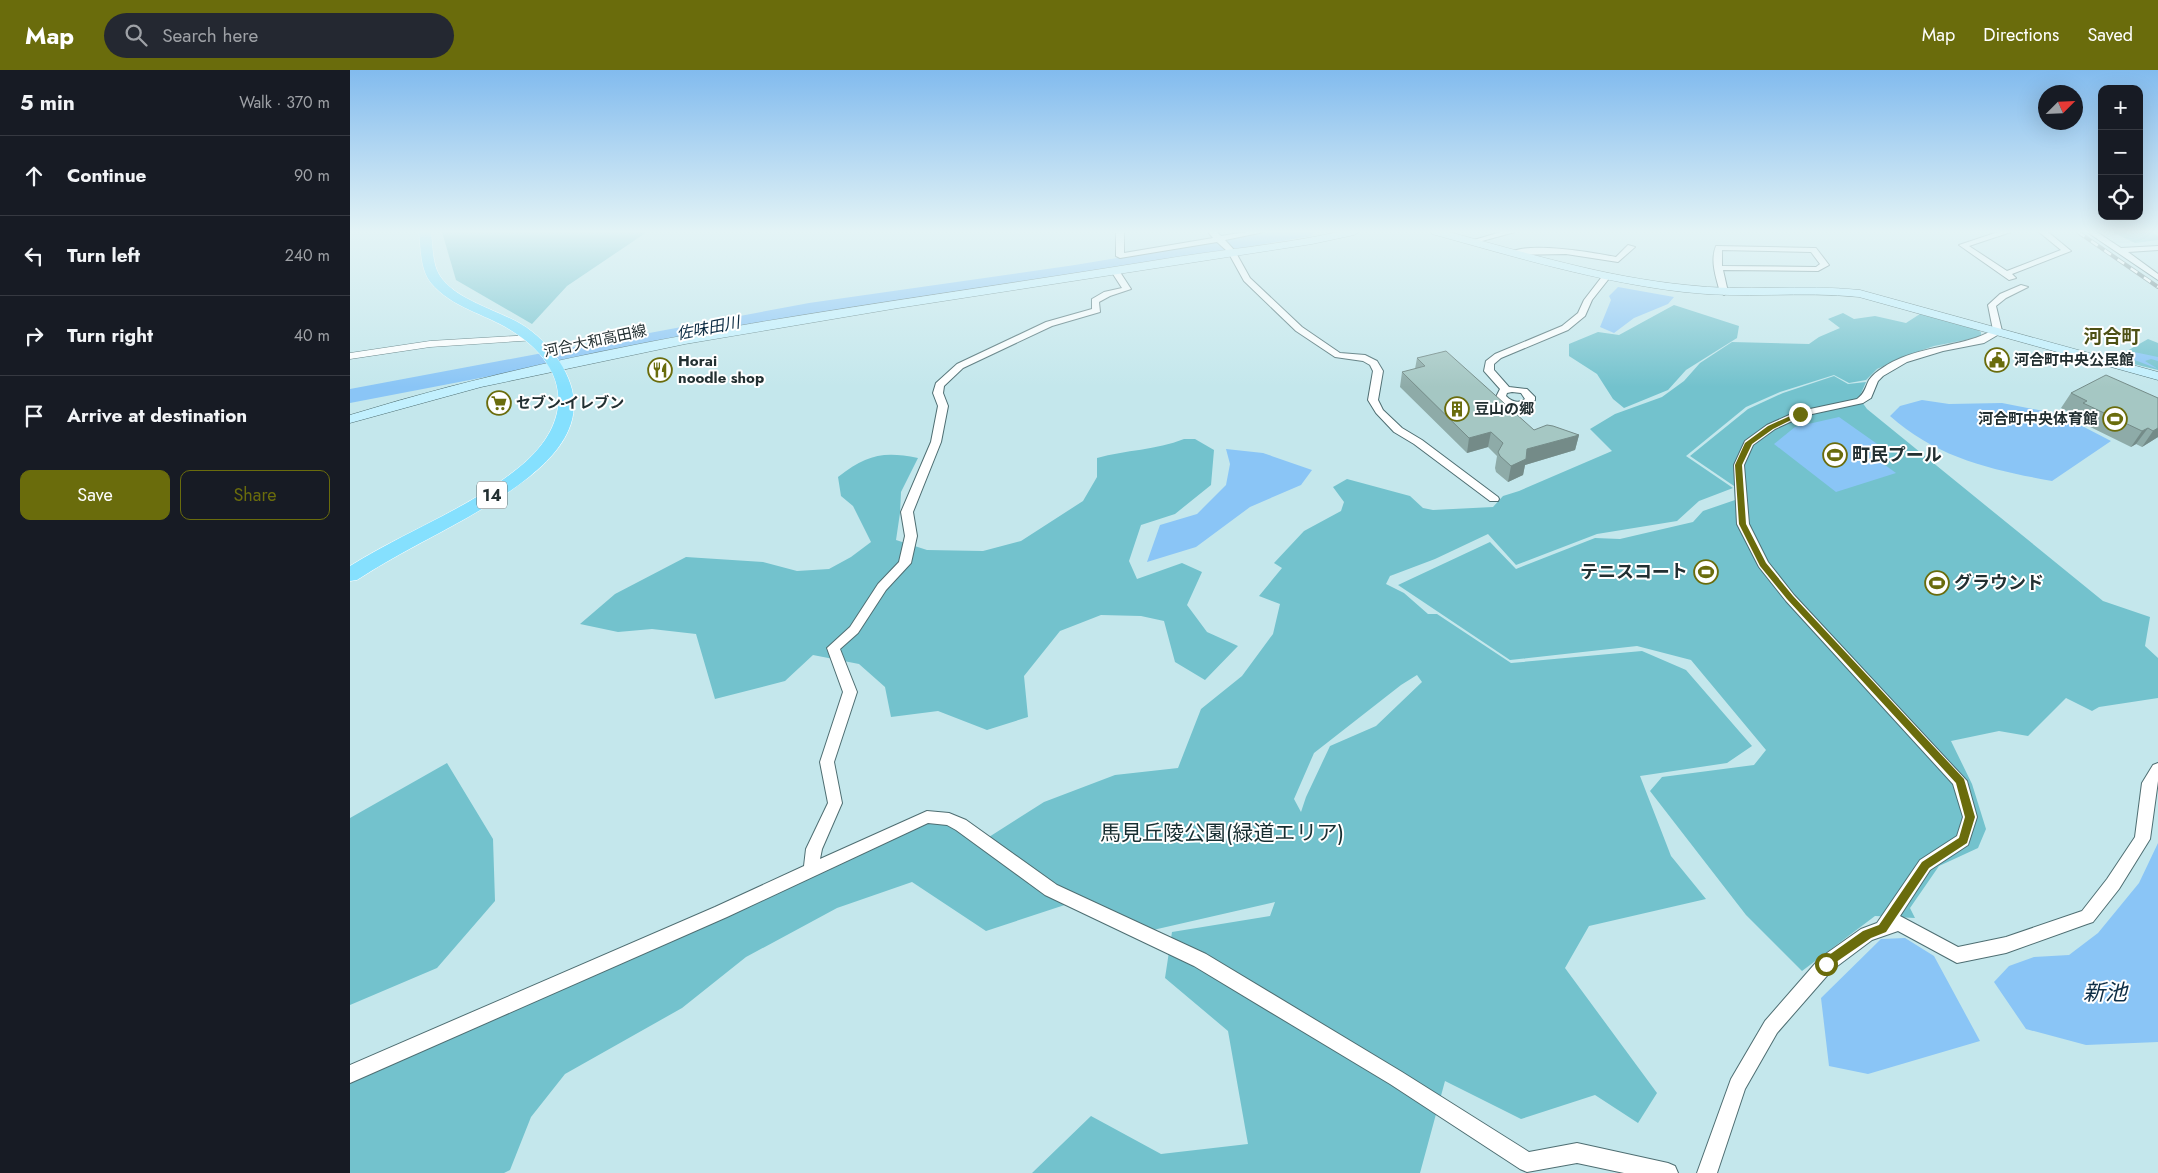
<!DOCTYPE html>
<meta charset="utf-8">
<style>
body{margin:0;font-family:Jost,"Noto Sans JP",sans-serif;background:#242831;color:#f1f3f6}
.controls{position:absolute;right:15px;top:15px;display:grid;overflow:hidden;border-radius:10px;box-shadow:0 5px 20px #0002}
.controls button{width:45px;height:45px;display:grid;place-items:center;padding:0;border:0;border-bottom:1px solid #363941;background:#171b24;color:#f1f3f6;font:25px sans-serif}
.compass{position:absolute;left:1688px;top:15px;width:45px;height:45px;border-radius:50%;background:#171b24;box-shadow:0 5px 20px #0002;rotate:66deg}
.stop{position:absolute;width:15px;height:15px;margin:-11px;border:4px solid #6a6c0c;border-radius:50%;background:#fff}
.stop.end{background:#6a6c0c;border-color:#fff;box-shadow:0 1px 5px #0008}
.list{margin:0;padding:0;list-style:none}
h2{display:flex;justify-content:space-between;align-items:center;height:65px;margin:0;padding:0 20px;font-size:21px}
h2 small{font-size:16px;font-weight:400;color:#9ea1a6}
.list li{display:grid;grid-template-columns:32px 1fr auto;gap:15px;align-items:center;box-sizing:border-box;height:80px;padding:0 20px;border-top:1px solid #363941}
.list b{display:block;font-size:19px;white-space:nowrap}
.list em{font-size:16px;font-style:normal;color:#9ea1a6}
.actions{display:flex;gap:10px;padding:15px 20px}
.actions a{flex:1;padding:11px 0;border:1px solid #6a6c0c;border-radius:10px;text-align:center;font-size:18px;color:#6a6c0c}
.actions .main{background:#6a6c0c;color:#fff}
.icon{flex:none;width:28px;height:28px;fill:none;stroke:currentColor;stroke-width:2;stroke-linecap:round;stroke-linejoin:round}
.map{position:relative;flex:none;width:1808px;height:1103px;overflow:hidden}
header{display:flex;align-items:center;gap:30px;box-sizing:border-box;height:70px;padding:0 25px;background:#6a6c0c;color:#fff}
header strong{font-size:24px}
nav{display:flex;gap:28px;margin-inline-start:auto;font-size:18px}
.search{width:350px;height:45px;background:#242831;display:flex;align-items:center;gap:12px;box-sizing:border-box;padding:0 18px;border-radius:28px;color:#9ea1a6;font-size:19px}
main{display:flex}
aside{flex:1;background:#171b24}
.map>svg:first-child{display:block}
</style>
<header>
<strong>Map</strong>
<div class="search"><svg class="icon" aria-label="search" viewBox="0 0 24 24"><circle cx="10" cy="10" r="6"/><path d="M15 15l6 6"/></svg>Search here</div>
<nav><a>Map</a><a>Directions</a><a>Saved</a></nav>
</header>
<main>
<aside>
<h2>5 min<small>Walk · 370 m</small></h2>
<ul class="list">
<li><svg class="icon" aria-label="ahead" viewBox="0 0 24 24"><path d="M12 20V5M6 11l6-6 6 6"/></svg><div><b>Continue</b></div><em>90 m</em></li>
<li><svg class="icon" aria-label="left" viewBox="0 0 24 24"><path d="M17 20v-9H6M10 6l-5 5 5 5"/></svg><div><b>Turn left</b></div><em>240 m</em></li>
<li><svg class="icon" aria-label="right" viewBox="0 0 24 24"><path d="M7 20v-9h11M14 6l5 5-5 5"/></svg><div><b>Turn right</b></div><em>40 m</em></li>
<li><svg class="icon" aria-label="arrive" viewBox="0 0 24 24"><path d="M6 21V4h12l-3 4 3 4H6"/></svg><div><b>Arrive at destination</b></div></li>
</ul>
<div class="actions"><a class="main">Save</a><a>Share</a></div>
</aside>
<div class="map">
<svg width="1808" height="1103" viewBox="0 0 1808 1103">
<rect width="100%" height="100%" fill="#c4e7ec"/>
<!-- green -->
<path fill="#73c2cd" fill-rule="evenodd" d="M 92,162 L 297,162 L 217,216 L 182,254 L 106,210 Z
M 1762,162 L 1801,162 L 1808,166 L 1808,170 L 1785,173 Z
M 1324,235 L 1389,256 L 1387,268 L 1336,300 L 1318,320 L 1274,338 L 1263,329 L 1247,304 L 1219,286 L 1219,274 L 1248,262 L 1269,265 Z
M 1573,242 L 1620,256 L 1631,262 L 1631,267 L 1584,276 L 1558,285 L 1527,299 L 1516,310 L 1499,313 L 1484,305 L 1430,322 L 1396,337 L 1336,386 L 1383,418 L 1349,431 L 1327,451 L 1247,464 L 1166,495 L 1138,464 L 1085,489 L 1040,506 L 1036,514 L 1054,523 L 1078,544 L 1087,544 L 1161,593 L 1292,581 L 1336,600 L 1402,676 L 1377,693 L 1290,706 L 1321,786 L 1356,829 L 1239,856 L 1215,898 L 1307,1023 L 1288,1053 L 1245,1025 L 1171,1049 L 1095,1011 L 1070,1103 L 682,1103 L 741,1046 L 811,1084 L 898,1074 L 878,961 L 815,908 L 822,862 L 920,846 L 925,832 L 803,860 L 736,828 L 636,861 L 562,812 L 487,838 L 396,887 L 332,938 L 215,1004 L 181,1047 L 160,1100 L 154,1103 L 0,1103 L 0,1010 L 577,752 L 596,753 L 628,774 L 694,732 L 765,705 L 828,698 L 851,639 L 892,606 L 923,564 L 930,534 L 909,526 L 932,498 L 924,493 L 954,461 L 991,441 L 994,432 L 983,417 L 997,409 L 1060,426 L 1073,438 L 1083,440 L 1143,437 L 1153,426 L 1169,421 L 1262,381 L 1240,359 L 1265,344 L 1312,327 L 1334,311 L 1350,293 L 1382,272 L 1459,274 L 1469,267 L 1490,258 L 1478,249 L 1493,243 L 1504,249 L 1525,246 L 1556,253 ZM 1067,605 L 1072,612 L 1026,656 L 980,676 L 956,727 L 951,742 L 944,729 L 964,683 L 1051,615 Z
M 1798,269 L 1808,273 L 1808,300 L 1763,289 Z
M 1484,306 L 1498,314 L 1516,312 L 1509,328 L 1517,339 L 1753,531 L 1800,547 L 1795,576 L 1808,588 L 1808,628 L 1749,637 L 1742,641 L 1716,628 L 1678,666 L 1649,661 L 1601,671 L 1622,714 L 1636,759 L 1628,778 L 1589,796 L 1560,838 L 1565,848 L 1525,846 L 1452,901 L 1396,845 L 1300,721 L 1312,707 L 1404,695 L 1416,680 L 1341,590 L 1287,576 L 1160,590 L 1048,515 L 1140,472 L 1166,499 L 1245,468 L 1270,469 L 1343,452 L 1353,441 L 1385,430 L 1384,416 L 1340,386 L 1398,339 L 1433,323 Z
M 834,369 L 845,369 L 864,380 L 861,415 L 825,444 L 791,455 L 779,491 L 787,509 L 832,493 L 852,502 L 837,535 L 857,562 L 888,576 L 855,610 L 825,592 L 814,551 L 791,546 L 751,545 L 710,561 L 674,606 L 678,647 L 637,660 L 588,641 L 541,647 L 535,617 L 509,594 L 463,585 L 435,611 L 365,629 L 346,564 L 302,559 L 268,562 L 230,554 L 265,524 L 336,487 L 413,492 L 447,501 L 479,499 L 501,487 L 521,472 L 503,436 L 491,426 L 488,407 C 517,385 532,381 568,388 L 551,422 L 550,443 L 546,470 L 577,480 L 633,481 L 671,471 L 733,431 L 747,407 L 747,388 C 776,380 806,380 834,369 Z
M 97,693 L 143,769 L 145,831 L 87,898 L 0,935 L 0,748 Z"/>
<!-- water -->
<path fill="#8ac5f6" d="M 1268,217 L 1324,227 L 1318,234 L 1284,248 L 1264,263 L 1250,257 L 1261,230 L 1259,226 Z
M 1784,282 L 1808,287 L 1808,291 L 1801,289 L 1795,291 L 1808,299 L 1777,287 L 1778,284 Z
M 1572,330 L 1599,334 L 1652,333 L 1709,344 L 1761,371 L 1702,411 C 1642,400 1587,388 1540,346 L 1550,336 Z
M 1489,347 L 1540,383 L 1524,387 L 1546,403 L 1486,422 L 1424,374 L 1445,357 Z
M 876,379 L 913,383 L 962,400 L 951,415 L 900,437 L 846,477 L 797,492 L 810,455 L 847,444 L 876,415 L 880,394 Z
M 1808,773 L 1808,972 L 1736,975 L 1676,959 L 1644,912 L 1659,896 L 1684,887 L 1719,885 L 1748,863 L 1789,813 Z
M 1555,868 L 1584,886 L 1630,971 L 1518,1004 L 1479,996 L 1471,928 L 1531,869 Z"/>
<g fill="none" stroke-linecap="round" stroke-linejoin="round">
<!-- river -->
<path fill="#8ac5f6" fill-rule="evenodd" d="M 923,162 L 964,162 L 961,166 L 955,167 L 725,207 L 459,245 L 0,333 L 0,319 L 459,233 L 725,195 Z"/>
<!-- minor casing -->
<g stroke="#4e6e72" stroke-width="2">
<path id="minor" d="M 766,162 L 774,162 L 774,183 L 863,168 L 858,162 L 867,162 L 871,166 L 896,162 L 914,162 L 875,170 L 885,181 L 900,208 L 952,257 L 990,283 L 1015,285 L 1027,291 L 1033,301 L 1028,330 L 1033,340 L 1052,358 L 1072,370 L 1148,427 L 1149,429 L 1148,431 L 1140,431 L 1064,374 L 1044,362 L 1026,343 L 1018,330 L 1023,301 L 1020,295 L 1013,291 L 985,287 L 946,261 L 894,211 L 878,182 L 867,172 L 770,188 L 766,186 Z
M 1151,162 L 1165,162 L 1121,174 L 1117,172 Z
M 1648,162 L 1661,162 L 1619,176 L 1657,201 L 1711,180 L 1689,162 L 1698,162 L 1721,181 L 1662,204 L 1666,208 L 1659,210 L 1609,175 Z
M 1737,162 L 1747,162 L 1771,178 L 1808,176 L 1808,180 L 1778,182 L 1808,204 L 1808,210 Z
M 1278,175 L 1285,177 L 1268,192 L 1216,184 L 1164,185 L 1160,183 C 1177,171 1245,183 1266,187 Z
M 1366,176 L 1463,178 L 1466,178 L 1479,195 L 1468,201 L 1373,200 L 1378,222 L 1374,225 L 1370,222 C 1366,207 1360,191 1366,176 ZM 1372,180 L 1461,182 L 1470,194 L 1466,197 L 1372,196 Z
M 762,199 L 768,199 L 781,219 L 760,226 L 749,232 L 750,242 L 702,256 L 613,298 L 594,316 L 593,323 L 598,336 L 591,372 L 563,442 L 567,466 L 561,493 L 536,520 L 508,563 L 490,579 L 507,622 L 484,692 L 492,733 L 472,779 L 470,789 L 577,741 L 599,743 L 616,750 L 707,815 L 856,884 L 1052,1002 L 1179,1082 L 1227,1073 L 1318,1093 L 1325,1096 L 1328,1103 L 1274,1103 L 1227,1093 L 1177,1102 L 1170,1099 L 1040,1014 L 844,896 L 695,825 L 606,760 L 597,755 L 578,753 L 377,847 L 0,1013 L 0,995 L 365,837 L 454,796 L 456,779 L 478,733 L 470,692 L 493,622 L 477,578 L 500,557 L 528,514 L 549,492 L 555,466 L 551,442 L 581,372 L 588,336 L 583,323 L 586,313 L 607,294 L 696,252 L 742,239 L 742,229 L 754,222 L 772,218 L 761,201 Z
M 1254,204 L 1261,206 L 1242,230 L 1235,246 L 1218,260 L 1151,288 L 1144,294 L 1144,300 L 1159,317 L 1177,319 L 1185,327 L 1185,330 C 1174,342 1156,339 1146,327 L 1150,319 L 1134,301 L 1136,291 L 1145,284 L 1212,256 L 1228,243 L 1234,230 ZM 1162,322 L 1171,323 L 1175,329 C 1168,334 1162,332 1156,326 L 1157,323 Z
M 1671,215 L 1678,217 L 1656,228 L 1646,236 L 1652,261 L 1651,263 L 1634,273 L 1593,281 L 1557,292 L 1533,306 L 1528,311 L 1521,328 L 1513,333 L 1453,346 L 1425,359 L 1403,375 L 1394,395 L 1399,454 L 1418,492 L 1444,525 L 1617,711 L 1627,747 L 1618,775 L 1580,800 L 1550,846 L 1608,877 L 1656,867 L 1732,841 L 1757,809 L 1785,767 L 1792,713 L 1803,695 L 1808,693 L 1808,711 L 1800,769 L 1769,819 L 1743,852 L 1737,854 L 1656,883 L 1607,893 L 1548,861 L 1522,870 L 1482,900 L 1427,963 L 1395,1019 L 1367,1103 L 1347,1103 L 1381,1009 L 1415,951 L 1470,888 L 1511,859 L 1527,853 L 1570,790 L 1607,766 L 1613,747 L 1603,714 L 1436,531 L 1409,497 L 1387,454 L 1384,395 L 1395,371 L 1417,355 L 1446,342 L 1507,329 C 1515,323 1515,318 1519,310 C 1525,301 1541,292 1551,288 C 1581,275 1615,276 1643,260 L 1638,235 L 1650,224 Z"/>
</g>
<!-- tertiary casing -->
<g stroke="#4e6e72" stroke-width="1">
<path id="tertiary" d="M 182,265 L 186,266 L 187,268 L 186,270 L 80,277 L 0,289 L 0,283 L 80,271 Z"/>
</g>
<!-- secondary casing -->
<g stroke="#4e6e72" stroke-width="1">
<path id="secondary" d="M 988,162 L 1009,162 L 1004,165 L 962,174 L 548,238 L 335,274 L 131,317 L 0,353 L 0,345 C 262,264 539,234 808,190 C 868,180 929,175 988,162 Z
M 1081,162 L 1099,162 C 1177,183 1255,207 1336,215 C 1394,222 1452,214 1510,220 L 1808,302 L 1808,310 L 1509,227 C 1451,221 1392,229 1334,222 C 1248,212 1165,187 1082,164 Z"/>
</g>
<!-- primary casing -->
<g stroke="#fff" stroke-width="1">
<path id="primary" d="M 69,162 L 81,162 C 83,176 82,194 90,206 C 106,230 147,240 171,254 C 186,263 199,276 209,291 C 240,338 219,375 179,407 C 126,449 63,473 7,510 L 0,511 L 0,496 C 54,462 116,440 167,399 C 222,356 224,300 162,261 C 136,244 102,238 81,213 C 70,199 71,179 69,162 Z"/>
</g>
<!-- minor -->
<use href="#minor" fill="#fff" fill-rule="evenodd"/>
<!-- tertiary -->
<use href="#tertiary" fill="#fff" fill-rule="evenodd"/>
<!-- secondary -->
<use href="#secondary" fill="#c2f0fe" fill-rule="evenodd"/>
<!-- primary -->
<use href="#primary" fill="#85e0fe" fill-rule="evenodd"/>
<!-- rail casing -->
<g stroke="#698083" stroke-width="4">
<path id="rail" d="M 1728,162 L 1808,217"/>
</g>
<!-- rail -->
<use href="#rail" stroke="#fff" stroke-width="2.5" stroke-dasharray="8" stroke-linecap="butt"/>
</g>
<!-- wall -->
<path fill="#8eaba8" d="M 1067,288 L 1184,360 L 1229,365 L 1225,380 L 1175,395 L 1173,405 L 1158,412 L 1146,402 L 1145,398 L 1147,386 L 1138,377 L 1117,383 L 1050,317 L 1052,302 L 1065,299 Z
M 1721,323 L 1808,328 L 1808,367 L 1792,377 L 1786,374 L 1781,377 L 1722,348 L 1725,345 L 1711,338 Z"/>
<!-- shaded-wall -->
<path fill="#748b88" d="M 1798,358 L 1786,374 L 1781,377 L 1792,361 Z
M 1808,358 L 1808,367 L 1792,377 L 1803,361 Z
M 1141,362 L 1138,377 L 1117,383 L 1119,368 Z
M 1229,365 L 1225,380 L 1175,395 L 1173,405 L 1158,412 L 1161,396 L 1177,379 Z"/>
<!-- building -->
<path fill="#a5c7c3" stroke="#748b88" d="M 1096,281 L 1184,360 L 1197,355 L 1203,356 L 1229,365 L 1177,379 L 1176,389 L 1161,396 L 1150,386 L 1148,382 L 1153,373 L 1141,362 L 1119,368 L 1052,302 L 1075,296 L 1067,288 Z
M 1756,305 L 1808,328 L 1808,358 L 1803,361 L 1798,358 L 1792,361 L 1733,333 L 1737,331 L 1721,323 Z"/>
<!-- sky -->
<linearGradient id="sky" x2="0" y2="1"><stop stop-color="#82bbee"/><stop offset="0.51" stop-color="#e4f4f6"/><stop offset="1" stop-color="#e4f4f6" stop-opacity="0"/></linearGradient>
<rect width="1808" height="317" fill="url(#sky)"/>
<!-- route -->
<path fill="#6a6c0c" d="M 1447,343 L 1453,344 L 1423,359 L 1402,374 L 1392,395 L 1396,454 L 1416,493 L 1443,526 L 1614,709 L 1625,747 L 1617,773 L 1579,798 L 1536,862 L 1521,868 L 1476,899 L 1472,898 L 1470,894 L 1472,890 L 1513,861 L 1529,855 L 1572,792 L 1609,768 L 1615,747 L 1606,713 L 1437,529 L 1410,496 L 1389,454 L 1385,395 L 1395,373 L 1418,356 Z"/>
<!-- icons -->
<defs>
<g id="civic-ring" transform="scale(1.25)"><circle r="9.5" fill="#fff" stroke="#6a6c0c" stroke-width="1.5"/><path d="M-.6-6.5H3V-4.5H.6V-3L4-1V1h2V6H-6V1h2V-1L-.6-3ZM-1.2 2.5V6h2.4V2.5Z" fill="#6a6c0c"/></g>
<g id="restaurant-ring" transform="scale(1.25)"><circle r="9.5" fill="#fff" stroke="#6a6c0c" stroke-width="1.5"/><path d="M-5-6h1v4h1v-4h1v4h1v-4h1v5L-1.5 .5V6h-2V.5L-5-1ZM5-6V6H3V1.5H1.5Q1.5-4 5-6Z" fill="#6a6c0c"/></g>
<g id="supermarket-ring" transform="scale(1.25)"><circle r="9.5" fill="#fff" stroke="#6a6c0c" stroke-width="1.5"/><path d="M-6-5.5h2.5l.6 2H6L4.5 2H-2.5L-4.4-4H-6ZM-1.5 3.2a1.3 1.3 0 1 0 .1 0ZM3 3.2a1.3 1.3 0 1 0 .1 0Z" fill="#6a6c0c"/></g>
<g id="building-ring" transform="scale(1.25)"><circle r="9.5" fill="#fff" stroke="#6a6c0c" stroke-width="1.5"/><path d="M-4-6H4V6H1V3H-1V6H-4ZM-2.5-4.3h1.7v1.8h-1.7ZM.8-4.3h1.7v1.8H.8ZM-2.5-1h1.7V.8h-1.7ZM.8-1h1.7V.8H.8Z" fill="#6a6c0c"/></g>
<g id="stadium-ring" transform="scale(1.25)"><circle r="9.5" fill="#fff" stroke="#6a6c0c" stroke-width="1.5"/><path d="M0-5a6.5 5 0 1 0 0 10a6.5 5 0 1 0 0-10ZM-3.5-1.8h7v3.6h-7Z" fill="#6a6c0c"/></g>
</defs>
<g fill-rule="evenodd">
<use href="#civic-ring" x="1647" y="290"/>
<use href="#restaurant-ring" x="310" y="300"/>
<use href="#supermarket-ring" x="149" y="333"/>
<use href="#building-ring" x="1107" y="339"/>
<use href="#stadium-ring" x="1765" y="349"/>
<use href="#stadium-ring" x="1485" y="385"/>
<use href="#stadium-ring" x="1356" y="502"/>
<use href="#stadium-ring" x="1587" y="513"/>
</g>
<g text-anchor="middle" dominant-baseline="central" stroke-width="4" stroke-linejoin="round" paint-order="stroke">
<!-- far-street labels -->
<g font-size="15" fill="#233032" stroke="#fff">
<text transform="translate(245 271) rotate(-12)">河合大和高田線</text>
</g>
<!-- far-poi labels -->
<g font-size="15" font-weight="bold" fill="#233032" stroke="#fff" text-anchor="start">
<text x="1664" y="290">河合町中央公民館</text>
<text x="328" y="291">Horai<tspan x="328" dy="17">noodle shop</tspan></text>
<text x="166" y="333">セブン-イレブン</text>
<text x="1124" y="339">豆山の郷</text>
<text x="1748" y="349" text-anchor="end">河合町中央体育館</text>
</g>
<!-- far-water labels -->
<g font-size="16" font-style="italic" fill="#0d2d45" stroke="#fff">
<text transform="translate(358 258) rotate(-11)">佐味田川</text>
</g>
<!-- shield labels -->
<rect fill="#fff" stroke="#656e70" stroke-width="1" x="127" y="411.5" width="30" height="27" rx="4"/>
<g font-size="16" font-weight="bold" fill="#233032">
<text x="142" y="425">14</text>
</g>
<!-- poi labels -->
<g font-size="18" font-weight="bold" fill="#233032" stroke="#fff" text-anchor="start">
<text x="1502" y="385">町民プール</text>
<text x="1338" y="502" text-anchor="end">テニスコート</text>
<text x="1604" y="513">グラウンド</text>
</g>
<!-- far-district labels -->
<g font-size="19" font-weight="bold" fill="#4e5014" stroke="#fff">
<text x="1762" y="266">河合町</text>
</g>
<!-- near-park labels -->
<g font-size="21" fill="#182f32" stroke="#fff">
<text x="872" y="763">馬見丘陵公園(緑道エリア)</text>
</g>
<!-- near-water labels -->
<g font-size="22" font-style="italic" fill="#0d2d45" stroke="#fff">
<text x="1755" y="922">新池</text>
</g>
</g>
</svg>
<div class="controls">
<button>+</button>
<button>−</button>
<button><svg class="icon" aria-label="locate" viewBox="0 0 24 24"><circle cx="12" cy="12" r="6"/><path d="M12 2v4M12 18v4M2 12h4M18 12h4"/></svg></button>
</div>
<svg class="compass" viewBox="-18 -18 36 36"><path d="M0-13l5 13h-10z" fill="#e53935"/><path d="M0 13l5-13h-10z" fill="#9ea1a6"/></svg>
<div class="stop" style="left:1476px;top:894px"></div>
<div class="stop end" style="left:1450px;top:344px"></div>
</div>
</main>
